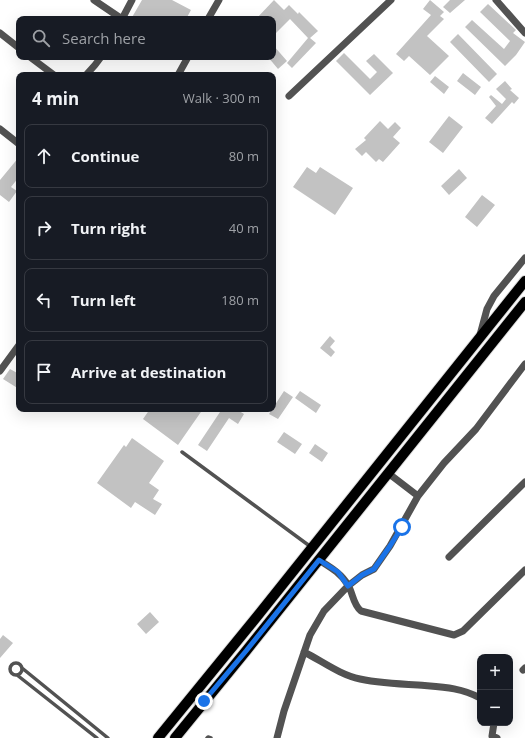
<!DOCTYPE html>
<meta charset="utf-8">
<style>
body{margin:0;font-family:"Open Sans",sans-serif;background:#242831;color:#f1f3f6}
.controls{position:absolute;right:12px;bottom:12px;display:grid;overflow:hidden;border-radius:8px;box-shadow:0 4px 16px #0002}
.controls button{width:36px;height:36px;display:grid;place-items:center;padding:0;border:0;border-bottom:1px solid #363941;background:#171b24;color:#f1f3f6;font:20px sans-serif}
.stop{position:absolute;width:12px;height:12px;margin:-9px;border:3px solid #1a73e8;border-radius:50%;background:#fff}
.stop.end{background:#1a73e8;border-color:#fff;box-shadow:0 1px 4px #0008}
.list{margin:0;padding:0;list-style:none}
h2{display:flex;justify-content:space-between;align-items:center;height:52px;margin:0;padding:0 16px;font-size:17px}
h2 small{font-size:13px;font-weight:400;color:#9ea1a6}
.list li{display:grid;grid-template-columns:26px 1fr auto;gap:12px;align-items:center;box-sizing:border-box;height:64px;margin:0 8px 8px;padding:0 8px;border:1px solid #363941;border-radius:8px}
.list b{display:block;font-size:15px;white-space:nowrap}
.list em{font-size:13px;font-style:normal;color:#9ea1a6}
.icon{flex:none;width:22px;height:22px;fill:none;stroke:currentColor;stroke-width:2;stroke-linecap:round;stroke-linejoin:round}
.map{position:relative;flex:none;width:525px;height:738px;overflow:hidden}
.search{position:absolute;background:#171b24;box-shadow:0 4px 16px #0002;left:16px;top:16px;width:260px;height:44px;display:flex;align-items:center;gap:10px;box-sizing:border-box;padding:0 14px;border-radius:8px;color:#9ea1a6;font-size:15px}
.panel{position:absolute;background:#171b24;box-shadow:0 4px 16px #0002;left:16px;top:72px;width:260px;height:340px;border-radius:8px}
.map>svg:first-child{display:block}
</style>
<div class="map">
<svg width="525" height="738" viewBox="0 0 525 738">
<rect width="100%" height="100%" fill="#fff"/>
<!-- building -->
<path fill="#c2c2c2" d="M 142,0 L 172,0 L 191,10 L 186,19 L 131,19 Z
M 274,0 L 284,10 L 289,5 L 298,14 L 299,12 L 318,31 L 310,38 L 316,43 L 292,68 L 287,63 L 308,38 L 290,19 L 273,36 L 273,19 L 256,19 Z
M 430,0 L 444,12 L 440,16 L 444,19 L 427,36 L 449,56 L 430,75 L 409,56 L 404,61 L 396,54 L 431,15 L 423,9 Z
M 450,0 L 465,0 L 450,13 L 443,7 Z
M 488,4 L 516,30 L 513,33 L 525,42 L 516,55 L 505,66 L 465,27 L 472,20 L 504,49 L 510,41 L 480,12 Z
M 458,34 L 497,74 L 489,82 L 450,42 Z
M 273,45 L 287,61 L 278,69 L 268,57 L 273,57 Z
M 344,53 L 370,79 L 377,72 L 366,61 L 374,54 L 393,73 L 370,95 L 336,61 Z
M 463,73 L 481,87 L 475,95 L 457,81 Z
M 435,76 L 449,87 L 444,94 L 430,82 Z
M 505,81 L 512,89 L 510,90 L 519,98 L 514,104 L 512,102 L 492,124 L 485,118 L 496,106 L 489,97 L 491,95 L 502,104 L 506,99 L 496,89 Z
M 449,116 L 463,127 L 443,153 L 429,142 Z
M 380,121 L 388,129 L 395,122 L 401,128 L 393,137 L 400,143 L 383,162 L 379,159 L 376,162 L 366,152 L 362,156 L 355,149 L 366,140 L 364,138 Z
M 19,157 L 19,177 L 11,187 L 17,191 L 9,202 L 0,195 L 0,180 Z
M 307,167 L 316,173 L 320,167 L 353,188 L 335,215 L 293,187 Z
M 459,169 L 467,178 L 449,195 L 441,186 Z
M 482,195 L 495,205 L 477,227 L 465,217 Z
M 330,336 L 335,341 L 330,347 L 335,352 L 331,357 L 320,348 Z
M 10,369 L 19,374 L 19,389 L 3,379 Z
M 284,391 L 293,397 L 278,419 L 269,414 Z
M 300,391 L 321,405 L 316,413 L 295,398 Z
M 150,409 L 203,409 L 178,445 L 143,419 Z
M 222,409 L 236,409 L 244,414 L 238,424 L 229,418 L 207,451 L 198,445 Z
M 284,432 L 302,444 L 295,454 L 277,442 Z
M 132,438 L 164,461 L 149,483 L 159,490 L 153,499 L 162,504 L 155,515 L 135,502 L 131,508 L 97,483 L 124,445 L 126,447 Z
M 315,444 L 328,453 L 322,462 L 309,453 Z
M 150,612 L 159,622 L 146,634 L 137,624 Z
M 3,635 L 13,643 L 0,658 L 0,639 Z"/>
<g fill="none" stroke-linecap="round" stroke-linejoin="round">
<!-- primary casing -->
<g stroke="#dbdbdb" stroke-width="12">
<path id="primary" d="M 158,738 L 255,619 L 525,281
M 175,738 L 246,651 L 525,302"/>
</g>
<!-- service -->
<path stroke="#525252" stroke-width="3.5" d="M 182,452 L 311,547
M10 669a6 6 0 1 1 12 0a6 6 0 1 1-12 0Z
M 22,668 L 108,738
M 17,675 L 97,738
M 207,738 L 208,737 L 211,738"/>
<!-- minor -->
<path stroke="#525252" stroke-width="7" d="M 94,0 L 122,19
M 496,0 L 525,33
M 122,19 L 132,0
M 208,19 L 219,0
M 0,33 L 19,48
M 30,57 L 54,75
M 86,75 L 95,65 L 101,57
M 178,75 L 188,57
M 289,96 L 391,0
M 0,129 L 19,144
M 480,335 L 487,309 L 494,296 L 525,258
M 0,371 L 19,345
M 388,473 L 418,496
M 449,557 L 525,482
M 319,560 C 330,567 341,573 348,585 C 353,593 353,605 361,611 L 454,635 L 463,631 L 525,570
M 304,652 C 322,661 340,675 360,679 C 379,683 398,684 418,685 C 440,687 460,687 480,698
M 523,670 L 525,668
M 494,723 L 492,736 L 497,738
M 277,738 L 284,711 L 310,635 L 324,611 L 348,586 L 362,575 L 374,569 L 390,546 L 418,496 L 444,463 L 476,429 L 525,364"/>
<!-- primary -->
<use href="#primary" stroke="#000" stroke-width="10"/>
</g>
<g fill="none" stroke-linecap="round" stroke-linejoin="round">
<!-- route -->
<path stroke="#1a73e8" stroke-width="5" d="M 204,701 L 246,651 L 319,560 L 338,572 L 348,586 L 362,575 L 374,569 L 390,546 L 402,527"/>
</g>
</svg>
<div class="controls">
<button>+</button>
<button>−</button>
</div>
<div class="stop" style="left:402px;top:527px"></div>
<div class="stop end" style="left:204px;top:701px"></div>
<div class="search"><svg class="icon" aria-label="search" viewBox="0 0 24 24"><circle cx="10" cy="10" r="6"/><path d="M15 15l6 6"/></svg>Search here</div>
<section class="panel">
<h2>4 min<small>Walk · 300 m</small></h2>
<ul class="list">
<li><svg class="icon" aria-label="ahead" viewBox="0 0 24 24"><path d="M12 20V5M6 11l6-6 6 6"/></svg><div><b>Continue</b></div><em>80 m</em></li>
<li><svg class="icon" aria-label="right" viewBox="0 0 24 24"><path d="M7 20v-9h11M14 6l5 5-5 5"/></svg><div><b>Turn right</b></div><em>40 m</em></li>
<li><svg class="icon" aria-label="left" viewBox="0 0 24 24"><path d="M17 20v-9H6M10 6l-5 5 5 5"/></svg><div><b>Turn left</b></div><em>180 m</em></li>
<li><svg class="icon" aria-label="arrive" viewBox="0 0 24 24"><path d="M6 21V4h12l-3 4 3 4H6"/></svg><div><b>Arrive at destination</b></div></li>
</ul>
</section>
</div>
